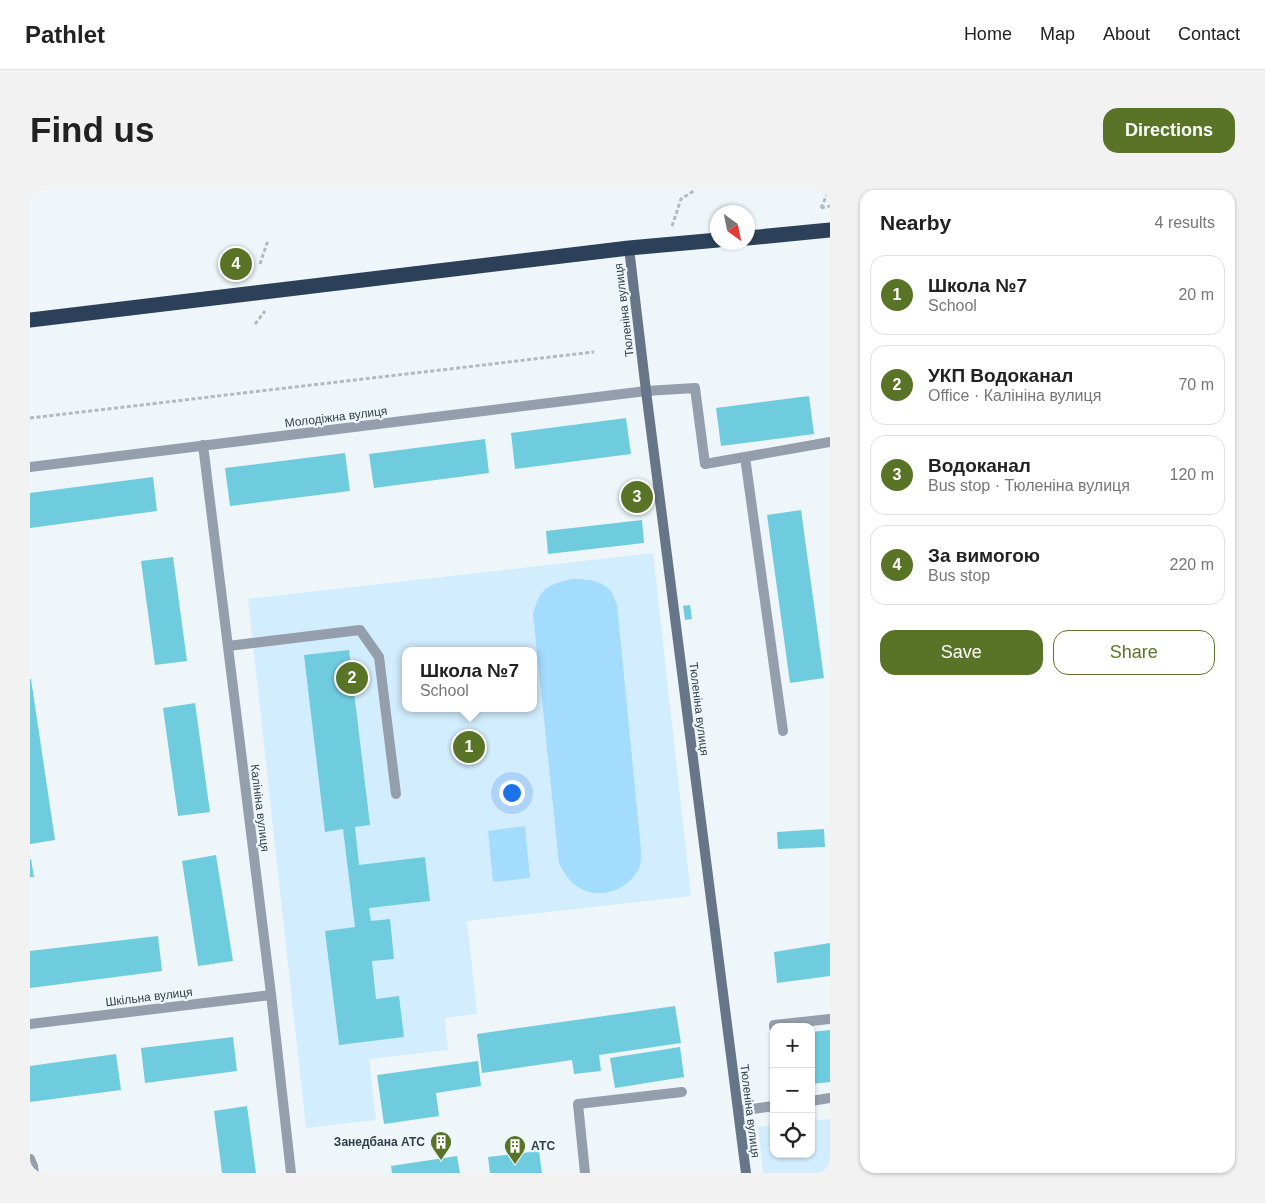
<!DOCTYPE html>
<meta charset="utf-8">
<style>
body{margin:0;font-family:Helvetica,sans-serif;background:#f2f2f2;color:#222}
.controls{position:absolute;right:15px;bottom:15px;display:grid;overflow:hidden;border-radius:10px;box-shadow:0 1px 4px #0004}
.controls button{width:45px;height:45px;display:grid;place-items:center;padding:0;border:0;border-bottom:1px solid #e0e0e0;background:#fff;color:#222;font:25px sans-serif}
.compass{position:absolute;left:680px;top:15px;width:45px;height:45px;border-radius:50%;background:#fff;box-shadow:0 1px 4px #0004;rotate:147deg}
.you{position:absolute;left:481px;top:602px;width:18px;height:18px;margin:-12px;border:4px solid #fff;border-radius:50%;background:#1a73e8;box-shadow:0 0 0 8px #1a73e833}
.badge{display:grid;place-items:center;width:32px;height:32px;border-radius:50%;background:#597427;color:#fff;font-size:16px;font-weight:700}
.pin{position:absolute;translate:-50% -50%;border:2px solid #fff;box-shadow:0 1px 5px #0006}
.popup{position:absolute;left:372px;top:457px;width:135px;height:65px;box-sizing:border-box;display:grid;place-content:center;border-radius:10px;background:#fff;filter:drop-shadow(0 1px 4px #0005);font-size:16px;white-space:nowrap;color:#767676}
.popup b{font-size:19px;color:#222}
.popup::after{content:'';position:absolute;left:50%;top:100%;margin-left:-10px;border:10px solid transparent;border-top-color:#fff}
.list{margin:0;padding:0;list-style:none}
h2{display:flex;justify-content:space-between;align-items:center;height:65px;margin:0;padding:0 20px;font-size:21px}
h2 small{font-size:16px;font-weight:400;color:#767676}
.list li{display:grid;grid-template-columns:32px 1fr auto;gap:15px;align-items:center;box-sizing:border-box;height:80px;margin:0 10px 10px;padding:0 10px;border:1px solid #e0e0e0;border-radius:15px}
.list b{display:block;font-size:19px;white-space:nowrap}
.list p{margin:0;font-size:16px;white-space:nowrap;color:#767676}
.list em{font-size:16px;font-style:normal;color:#767676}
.actions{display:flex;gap:10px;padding:15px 20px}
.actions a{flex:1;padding:11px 0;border:1px solid #597427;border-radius:15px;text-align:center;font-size:18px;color:#597427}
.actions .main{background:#597427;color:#fff}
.icon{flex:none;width:28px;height:28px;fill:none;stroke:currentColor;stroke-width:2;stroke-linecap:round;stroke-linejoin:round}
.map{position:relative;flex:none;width:800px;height:983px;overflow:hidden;border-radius:15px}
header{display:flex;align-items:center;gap:30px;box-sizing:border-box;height:70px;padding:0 25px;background:#fff;border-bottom:1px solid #e0e0e0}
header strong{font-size:24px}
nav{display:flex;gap:28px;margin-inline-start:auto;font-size:18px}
.intro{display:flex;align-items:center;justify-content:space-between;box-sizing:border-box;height:120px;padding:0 30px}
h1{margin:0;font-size:35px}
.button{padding:12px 22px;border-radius:15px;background:#597427;color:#fff;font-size:18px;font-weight:700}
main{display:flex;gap:30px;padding:0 30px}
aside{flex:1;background:#fff;border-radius:15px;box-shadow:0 1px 4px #0004}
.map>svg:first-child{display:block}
</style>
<header>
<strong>Pathlet</strong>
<nav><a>Home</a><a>Map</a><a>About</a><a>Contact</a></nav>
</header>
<div class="intro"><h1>Find us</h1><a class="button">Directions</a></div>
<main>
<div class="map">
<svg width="800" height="983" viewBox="0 0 800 983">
<rect width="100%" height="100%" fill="#eef6fa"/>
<!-- built -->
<path fill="#d2edfd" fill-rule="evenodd" d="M 623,363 L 661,706 L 437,731 L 447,824 L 415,828 L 418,860 L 339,869 L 346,930 L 276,938 L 218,409 ZM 375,461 L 503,461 L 503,518 L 375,518 Z
M 800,929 L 800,983 L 733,983 L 728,937 L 744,935 L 744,964 L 781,964 L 781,931 Z"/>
<!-- green -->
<path fill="#a4dcfd" d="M 542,389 C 556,389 574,390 582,403 C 584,407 585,411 587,414 L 611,660 C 611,665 611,671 610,676 C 600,701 566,712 545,695 C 537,688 533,681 529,673 L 503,424 C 510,398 517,395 542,389 Z
M 495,636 L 500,688 L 463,692 L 458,641 Z"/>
<!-- building -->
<path fill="#6fccdf" d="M 779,206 L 784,244 L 691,256 L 686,218 Z
M 596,228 L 601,264 L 485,279 L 481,243 Z
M 455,249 L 459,283 L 344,298 L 339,264 Z
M 315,263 L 320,301 L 200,316 L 195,278 Z
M 123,287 L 127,321 L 0,338 L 0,303 Z
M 602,298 L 610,298 L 612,315 L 603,316 Z
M 771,320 L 794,488 L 760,493 L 737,325 Z
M 612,330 L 614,353 L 518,364 L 516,341 Z
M 143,367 L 157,471 L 125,475 L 111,371 Z
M 660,415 L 662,429 L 655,430 L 653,416 Z
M 319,460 L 340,635 L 325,637 L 329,675 L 395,667 L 400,711 L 339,718 L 341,731 L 360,729 L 364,769 L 342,771 L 346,809 L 369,806 L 374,847 L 309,855 L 295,741 L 325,737 L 313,639 L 295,642 L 274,465 Z
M 0,489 L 1,489 L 25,650 L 0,654 Z
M 165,513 L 180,622 L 148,626 L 133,518 Z
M 794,639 L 795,657 L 748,659 L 747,642 Z
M 186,665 L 203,771 L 168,776 L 152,671 Z
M 0,669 L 1,669 L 4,687 L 0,687 Z
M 128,746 L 132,781 L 0,798 L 0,761 Z
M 800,753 L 800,786 L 747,793 L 744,762 Z
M 645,816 L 651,853 L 569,865 L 571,881 L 544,884 L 542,870 L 452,883 L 447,844 Z
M 800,840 L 800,892 L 781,894 L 781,842 Z
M 203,847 L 207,881 L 115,893 L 111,858 Z
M 650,857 L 654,887 L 585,898 L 580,868 Z
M 86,864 L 91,900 L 0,912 L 0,876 Z
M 448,871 L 451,896 L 406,903 L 409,926 L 354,934 L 347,885 Z
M 217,916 L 226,983 L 192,983 L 184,921 Z
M 509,961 L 512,983 L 460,983 L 458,967 Z
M 427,966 L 430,983 L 362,983 L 361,976 Z"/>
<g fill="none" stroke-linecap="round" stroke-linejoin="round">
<!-- path -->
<path stroke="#b0bbc0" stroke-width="3" stroke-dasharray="4 2.5" stroke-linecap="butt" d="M 791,18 L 799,0
M 791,18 L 800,16
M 642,36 L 651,9 L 665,0
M 230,74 L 238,50
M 225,134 L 235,121
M 0,228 L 564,162"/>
<!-- lane -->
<path stroke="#959eac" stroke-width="10" d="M 616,201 L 665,198 L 675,274 L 800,252
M 715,267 L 753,541
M 198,456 L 330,440 L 349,467 L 366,604
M 744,837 L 744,835 L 800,829
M 781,911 L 800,908
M 708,921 L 744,916
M 0,969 L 3,976 L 4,983
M 555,983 L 548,914 L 652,902"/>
<!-- street -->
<path stroke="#959eac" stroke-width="10" d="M 173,255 L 241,804 L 261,983
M 0,277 L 616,201
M 0,834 L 241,805"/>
<!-- secondary -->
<path stroke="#677588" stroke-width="10" d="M 599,58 L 616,201 L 716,983"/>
<!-- highway -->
<path stroke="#2d4059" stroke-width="15" d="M 718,48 L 800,40
M 0,130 L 599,58 L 688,50"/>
</g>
<!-- icons -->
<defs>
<g id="building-pin" transform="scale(1.125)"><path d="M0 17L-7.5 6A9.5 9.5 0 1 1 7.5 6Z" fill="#597427" stroke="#eef6fa"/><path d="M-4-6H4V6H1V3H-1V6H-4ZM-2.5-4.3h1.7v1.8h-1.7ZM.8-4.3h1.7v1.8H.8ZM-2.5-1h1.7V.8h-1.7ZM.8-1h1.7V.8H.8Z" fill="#fff"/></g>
</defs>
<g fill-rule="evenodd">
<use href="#building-pin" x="411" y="952"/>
<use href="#building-pin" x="485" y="956"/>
</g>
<g text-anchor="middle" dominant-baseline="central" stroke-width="4.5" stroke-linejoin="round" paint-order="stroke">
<!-- street labels -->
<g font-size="12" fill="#303f47" stroke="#eef6fa">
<text transform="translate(594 120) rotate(-97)">Тюленіна вулиця</text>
<text transform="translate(306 227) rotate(-7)">Молодіжна вулиця</text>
<text transform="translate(669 519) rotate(83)">Тюленіна вулиця</text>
<text transform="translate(230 618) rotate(83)">Калініна вулиця</text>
<text transform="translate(119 807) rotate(-7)">Шкільна вулиця</text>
<text transform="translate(720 921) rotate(83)">Тюленіна вулиця</text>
</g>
<!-- poi labels -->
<g font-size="12" font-weight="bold" fill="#303f47" stroke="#eef6fa" text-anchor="end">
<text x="395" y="952">Занедбана АТС</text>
<text x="501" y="956" text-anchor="start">АТС</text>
</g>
</g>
</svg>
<div class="controls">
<button>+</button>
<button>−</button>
<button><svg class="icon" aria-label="locate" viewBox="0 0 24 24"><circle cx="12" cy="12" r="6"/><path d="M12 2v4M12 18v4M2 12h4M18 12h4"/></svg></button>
</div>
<svg class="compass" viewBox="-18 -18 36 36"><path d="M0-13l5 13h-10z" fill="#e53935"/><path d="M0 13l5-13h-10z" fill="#767676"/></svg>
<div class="you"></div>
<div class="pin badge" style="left:439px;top:557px">1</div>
<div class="popup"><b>Школа №7</b>School</div>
<div class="pin badge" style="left:322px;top:488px">2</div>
<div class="pin badge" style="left:607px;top:307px">3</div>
<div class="pin badge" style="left:206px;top:74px">4</div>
</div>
<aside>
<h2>Nearby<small>4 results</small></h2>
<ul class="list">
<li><span class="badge">1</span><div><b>Школа №7</b><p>School</p></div><em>20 m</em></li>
<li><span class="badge">2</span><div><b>УКП Водоканал</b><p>Office · Калініна вулиця</p></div><em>70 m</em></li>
<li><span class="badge">3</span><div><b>Водоканал</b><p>Bus stop · Тюленіна вулиця</p></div><em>120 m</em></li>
<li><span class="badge">4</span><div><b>За вимогою</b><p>Bus stop</p></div><em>220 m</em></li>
</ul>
<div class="actions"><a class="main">Save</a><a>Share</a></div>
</aside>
</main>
